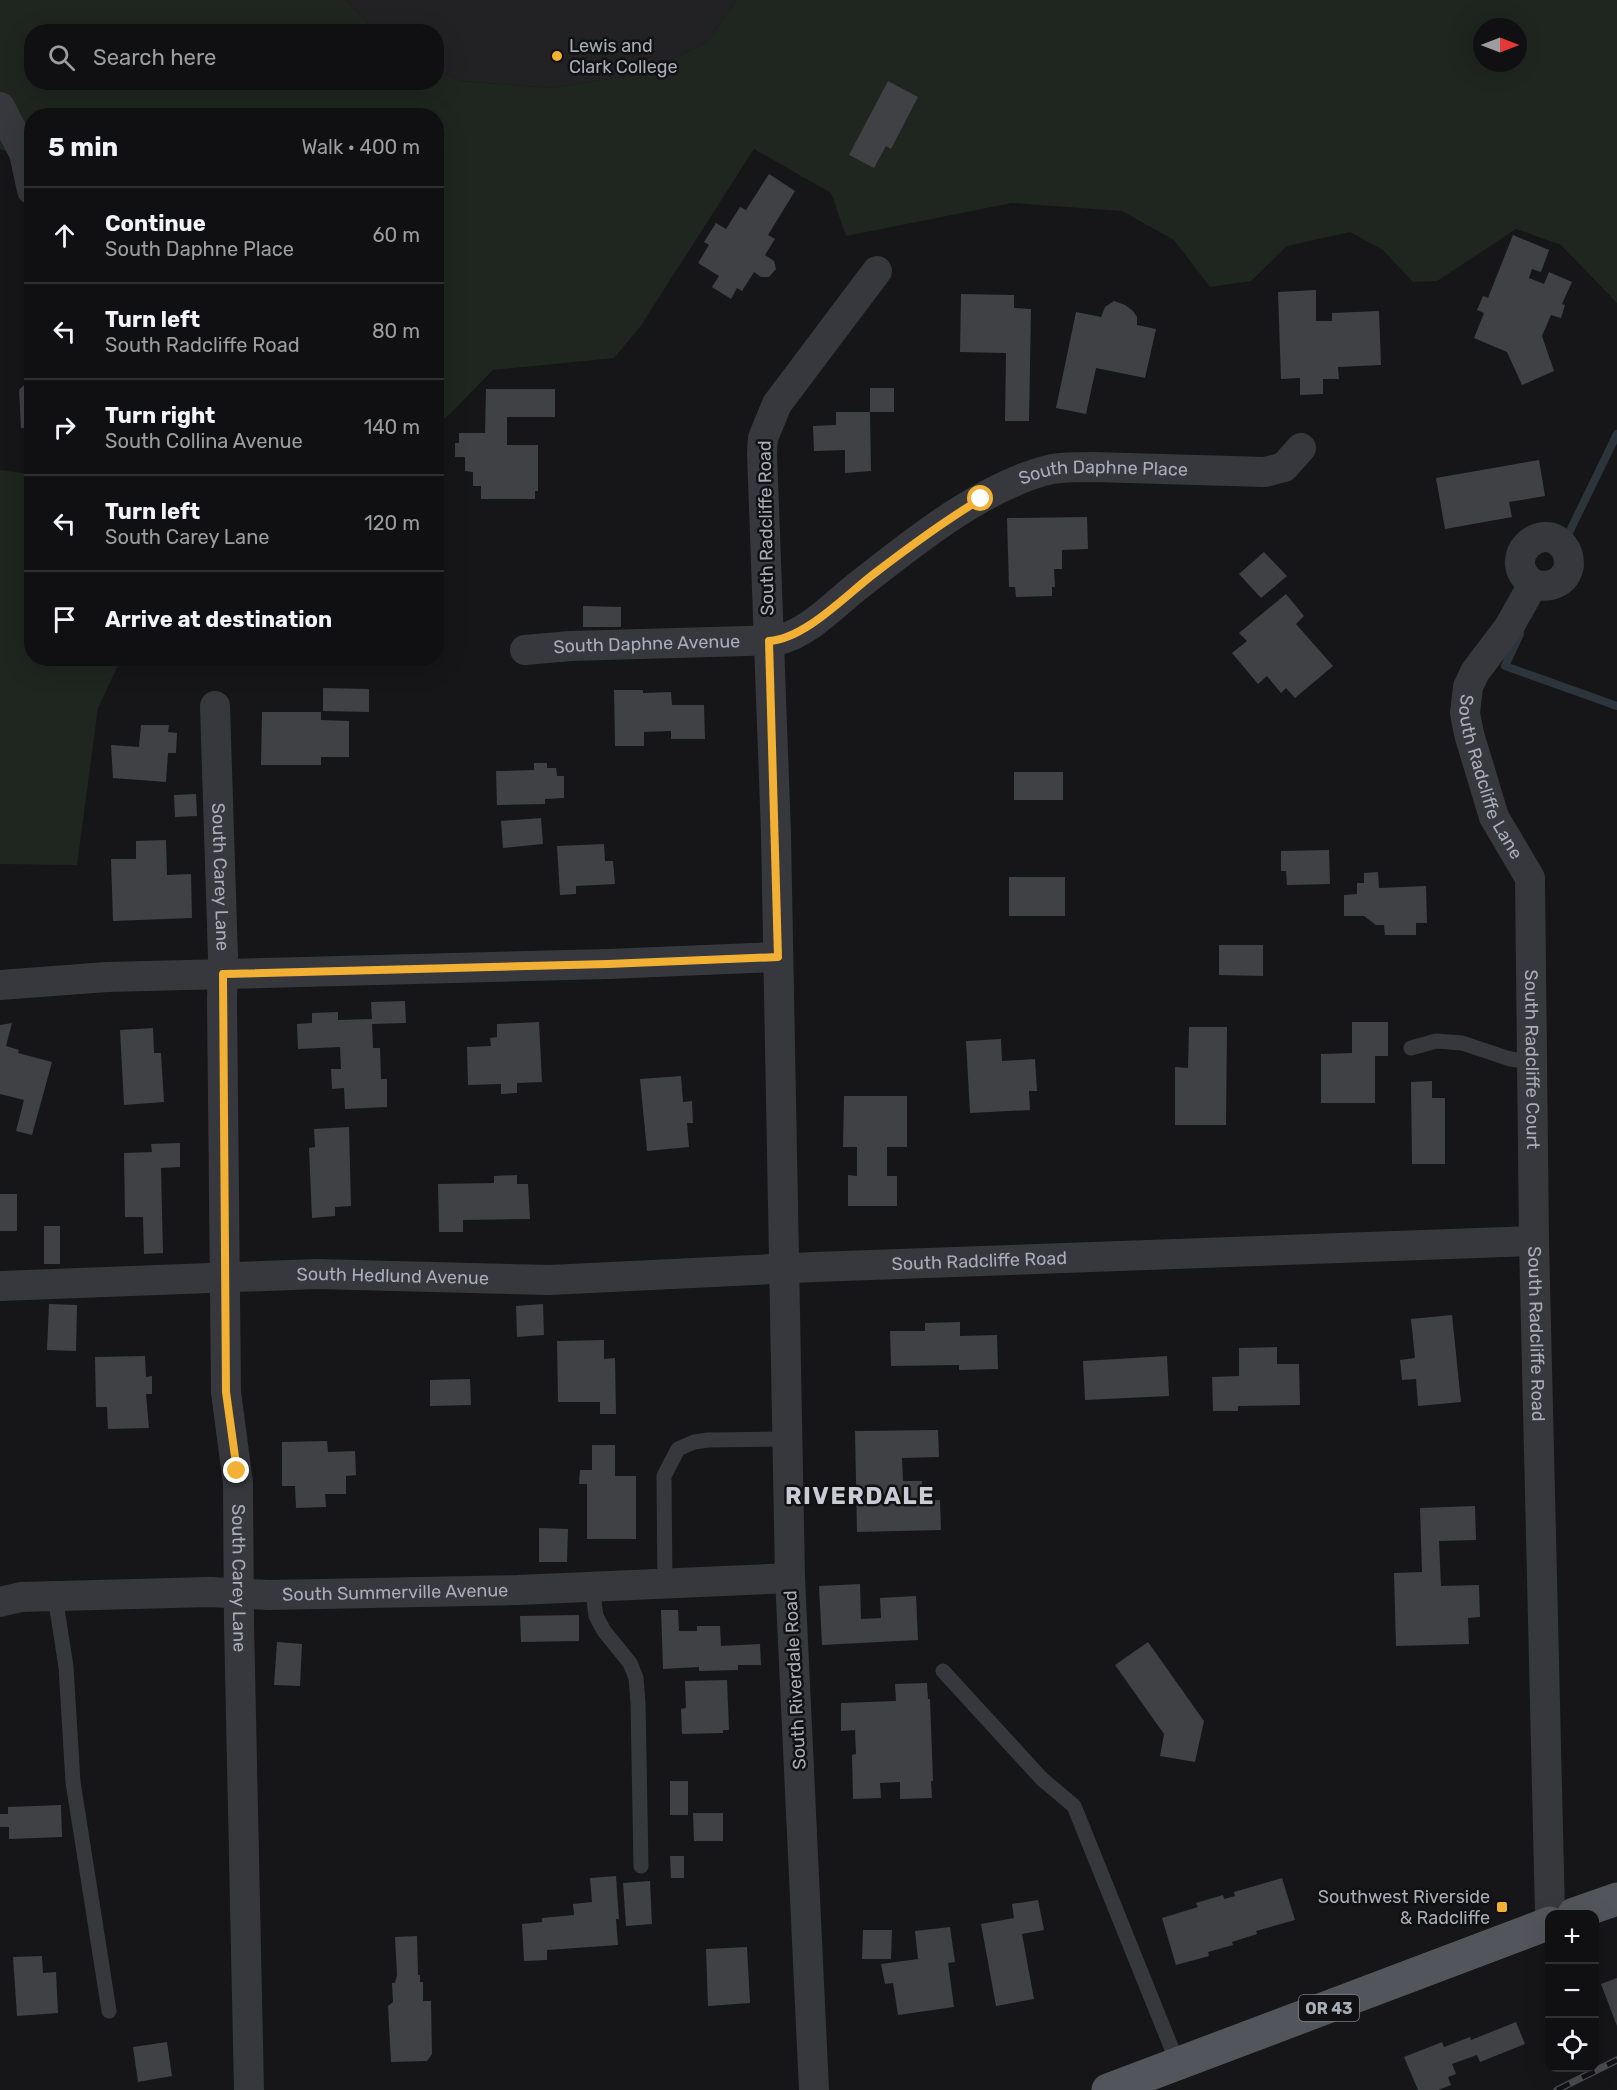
<!DOCTYPE html>
<meta charset="utf-8">
<style>
body{margin:0;font-family:Rubik,sans-serif;background:#19191b;color:#f1f3f6}
.controls{position:absolute;right:18px;bottom:18px;display:grid;overflow:hidden;border-radius:12px;box-shadow:0 6px 24px #0002}
.controls button{width:54px;height:54px;display:grid;place-items:center;padding:0;border:0;border-bottom:2px solid #303032;background:#101012;color:#f1f3f6;font:30px sans-serif}
.compass{position:absolute;left:1473px;top:18px;width:54px;height:54px;border-radius:50%;background:#101012;box-shadow:0 6px 24px #0002;rotate:90deg}
.stop{position:absolute;width:18px;height:18px;margin:-14px;border:4px solid #f2b134;border-radius:50%;background:#fff}
.stop.end{background:#f2b134;border-color:#fff;box-shadow:0 2px 6px #0008}
.list{margin:0;padding:0;list-style:none}
h2{display:flex;justify-content:space-between;align-items:center;height:78px;margin:0;padding:0 24px;font-size:26px}
h2 small{font-size:20px;font-weight:400;color:#9c9d9f}
.list li{display:grid;grid-template-columns:39px 1fr auto;gap:18px;align-items:center;box-sizing:border-box;height:96px;padding:0 24px;border-top:2px solid #303032}
.list b{display:block;font-size:22px;white-space:nowrap}
.list p{margin:0;font-size:20px;white-space:nowrap;color:#9c9d9f}
.list em{font-size:20px;font-style:normal;color:#9c9d9f}
.icon{flex:none;width:33px;height:33px;fill:none;stroke:currentColor;stroke-width:2;stroke-linecap:round;stroke-linejoin:round}
.map{position:relative;flex:none;width:1617px;height:2090px;overflow:hidden}
.search{position:absolute;background:#101012;box-shadow:0 6px 24px #0002;left:24px;top:24px;width:420px;height:66px;display:flex;align-items:center;gap:15px;box-sizing:border-box;padding:0 21px;border-radius:24px;color:#9c9d9f;font-size:22px}
.panel{position:absolute;background:#101012;box-shadow:0 6px 24px #0002;left:24px;top:108px;width:420px;height:558px;border-radius:24px}
.map>svg:first-child{display:block}
</style>
<div class="map">
<svg width="1617" height="2090" viewBox="0 0 1617 2090">
<rect width="100%" height="100%" fill="#161618"/>
<!-- built -->
<path fill="#222225" d="M 346,0 L 736,0 L 707,42 L 641,74 L 551,88 L 460,81 L 437,70 L 436,32 L 375,31 Z"/>
<!-- green -->
<path fill="#1e261f" fill-rule="evenodd" d="M 0,0 L 346,0 L 375,31 L 32,32 L 32,82 L 436,82 L 437,70 L 460,81 L 551,88 L 641,74 L 707,42 L 736,0 L 1617,0 L 1617,303 L 1561,245 L 1516,229 L 1437,281 L 1413,282 L 1383,250 L 1350,232 L 1287,246 L 1251,281 L 1210,287 L 1174,240 L 1122,211 L 1012,203 L 846,236 L 831,193 L 754,149 L 640,327 L 614,358 L 493,370 L 451,413 L 437,424 L 436,116 L 32,116 L 31,160 L 0,149 ZM 1482,27 L 1518,27 L 1518,63 L 1482,63 Z
M 0,470 L 31,474 L 32,658 L 121,659 L 98,708 L 77,865 L 0,864 Z"/>
<g fill="none" stroke-linecap="round" stroke-linejoin="round">
<!-- stream -->
<path stroke="#2c353c" stroke-width="8" d="M 1565,541 L 1617,434
M 1520,634 L 1505,666 L 1617,706"/>
</g>
<!-- building -->
<path fill="#404145" d="M 888,81 L 918,97 L 891,149 L 886,146 L 874,168 L 849,155 Z
M 769,174 L 795,191 L 768,235 L 775,239 L 765,255 L 774,261 L 776,269 L 769,277 L 761,277 L 754,272 L 742,291 L 737,288 L 731,299 L 712,287 L 719,276 L 698,263 L 709,245 L 704,242 L 716,223 L 726,229 L 740,207 L 746,210 Z
M 1513,235 L 1549,250 L 1541,272 L 1532,269 L 1529,278 L 1544,284 L 1549,272 L 1572,282 L 1562,304 L 1565,305 L 1561,318 L 1551,315 L 1542,336 L 1554,371 L 1522,385 L 1507,352 L 1474,338 L 1484,313 L 1477,310 L 1483,296 L 1488,298 Z
M 1316,290 L 1316,321 L 1332,321 L 1332,313 L 1379,311 L 1381,365 L 1338,367 L 1339,379 L 1323,379 L 1323,394 L 1300,395 L 1300,378 L 1281,379 L 1278,292 Z
M 961,294 L 1014,295 L 1014,308 L 1031,309 L 1029,421 L 1005,421 L 1006,353 L 960,352 Z
M 1114,301 L 1125,305 L 1133,311 L 1137,317 L 1137,325 L 1156,329 L 1145,378 L 1096,368 L 1086,414 L 1056,408 L 1076,312 L 1101,317 L 1105,307 Z
M 32,377 L 32,428 L 21,428 L 19,390 Z
M 870,388 L 894,388 L 894,412 L 870,412 Z
M 486,389 L 555,389 L 555,417 L 507,417 L 507,445 L 538,445 L 538,491 L 535,491 L 535,499 L 481,499 L 481,486 L 473,486 L 473,472 L 465,471 L 465,457 L 455,457 L 455,443 L 459,443 L 459,433 L 485,433 Z
M 836,412 L 870,412 L 871,471 L 845,473 L 845,450 L 814,451 L 813,426 L 836,425 Z
M 1539,460 L 1545,496 L 1509,502 L 1512,517 L 1445,529 L 1436,478 Z
M 1087,517 L 1088,549 L 1062,550 L 1062,569 L 1054,569 L 1055,587 L 1052,587 L 1052,596 L 1016,597 L 1015,587 L 1009,587 L 1007,518 Z
M 1264,552 L 1287,576 L 1261,598 L 1239,574 Z
M 1286,594 L 1304,616 L 1296,624 L 1333,666 L 1295,698 L 1286,688 L 1281,693 L 1267,676 L 1258,684 L 1232,653 L 1247,641 L 1239,633 Z
M 583,606 L 621,607 L 621,627 L 583,627 Z
M 323,688 L 369,689 L 369,712 L 323,711 Z
M 614,690 L 643,690 L 643,693 L 671,692 L 672,705 L 704,705 L 705,739 L 671,739 L 671,731 L 644,732 L 644,746 L 615,746 Z
M 262,712 L 321,712 L 321,720 L 349,721 L 349,757 L 321,757 L 321,765 L 261,765 Z
M 141,725 L 169,725 L 168,732 L 177,733 L 176,753 L 168,753 L 166,782 L 113,778 L 111,745 L 139,747 Z
M 534,763 L 547,763 L 547,768 L 556,768 L 557,776 L 564,776 L 564,798 L 545,799 L 545,804 L 497,805 L 496,771 L 534,770 Z
M 1014,772 L 1063,772 L 1063,800 L 1014,800 Z
M 196,794 L 197,816 L 175,817 L 174,795 Z
M 541,818 L 543,844 L 503,848 L 501,821 Z
M 166,840 L 167,875 L 191,874 L 192,918 L 113,921 L 111,859 L 136,859 L 136,841 Z
M 604,844 L 605,861 L 613,861 L 615,884 L 576,886 L 576,894 L 560,895 L 557,846 Z
M 1329,850 L 1330,884 L 1287,885 L 1286,871 L 1281,871 L 1281,851 Z
M 1378,872 L 1379,888 L 1426,886 L 1427,923 L 1416,923 L 1416,935 L 1385,935 L 1384,925 L 1376,925 L 1364,916 L 1344,916 L 1344,895 L 1357,894 L 1357,883 L 1364,883 L 1364,873 Z
M 1009,877 L 1065,877 L 1065,916 L 1009,916 Z
M 1219,945 L 1263,945 L 1263,976 L 1219,975 Z
M 405,1001 L 406,1023 L 372,1024 L 373,1048 L 380,1048 L 381,1079 L 387,1079 L 387,1107 L 345,1109 L 344,1088 L 332,1089 L 331,1069 L 341,1069 L 340,1047 L 298,1049 L 297,1024 L 312,1023 L 312,1013 L 338,1012 L 338,1020 L 372,1019 L 371,1002 Z
M 539,1022 L 542,1082 L 517,1083 L 517,1093 L 501,1094 L 501,1084 L 468,1085 L 467,1047 L 491,1046 L 490,1038 L 497,1037 L 497,1024 Z
M 1352,1022 L 1388,1022 L 1388,1056 L 1375,1056 L 1375,1103 L 1321,1103 L 1321,1054 L 1352,1053 Z
M 12,1023 L 6,1046 L 19,1050 L 18,1053 L 52,1062 L 32,1135 L 16,1131 L 24,1100 L 0,1094 L 0,1025 Z
M 1189,1027 L 1227,1027 L 1226,1125 L 1175,1125 L 1175,1067 L 1188,1068 Z
M 153,1028 L 154,1053 L 161,1053 L 164,1102 L 124,1105 L 120,1030 Z
M 1001,1039 L 1002,1061 L 1035,1059 L 1037,1091 L 1029,1091 L 1030,1110 L 970,1113 L 966,1041 Z
M 681,1076 L 683,1102 L 692,1101 L 693,1123 L 687,1123 L 689,1147 L 647,1151 L 640,1079 Z
M 1432,1081 L 1432,1098 L 1445,1098 L 1445,1164 L 1412,1164 L 1411,1082 Z
M 844,1096 L 907,1096 L 907,1147 L 887,1147 L 887,1176 L 897,1176 L 897,1206 L 848,1206 L 848,1175 L 857,1176 L 857,1147 L 843,1147 Z
M 349,1127 L 351,1206 L 335,1207 L 335,1216 L 312,1218 L 309,1148 L 315,1147 L 314,1129 Z
M 180,1143 L 180,1167 L 161,1168 L 163,1253 L 144,1254 L 143,1217 L 125,1217 L 124,1153 L 152,1152 L 151,1144 Z
M 517,1175 L 517,1184 L 528,1184 L 530,1219 L 463,1220 L 463,1232 L 439,1232 L 438,1184 L 494,1183 L 494,1176 Z
M 0,1194 L 17,1194 L 17,1231 L 0,1231 Z
M 44,1226 L 60,1226 L 60,1264 L 44,1264 Z
M 49,1304 L 77,1305 L 76,1351 L 47,1350 Z
M 543,1304 L 544,1335 L 517,1337 L 516,1306 Z
M 1452,1315 L 1461,1402 L 1418,1406 L 1416,1379 L 1402,1380 L 1400,1360 L 1415,1358 L 1411,1319 Z
M 960,1322 L 960,1336 L 997,1335 L 998,1369 L 959,1370 L 959,1365 L 891,1366 L 890,1331 L 925,1331 L 925,1323 Z
M 604,1340 L 604,1359 L 615,1358 L 616,1414 L 600,1414 L 600,1402 L 558,1402 L 557,1341 Z
M 1277,1347 L 1277,1364 L 1299,1364 L 1300,1405 L 1238,1406 L 1238,1411 L 1213,1411 L 1212,1377 L 1239,1376 L 1239,1348 Z
M 145,1356 L 146,1377 L 152,1376 L 152,1394 L 146,1394 L 149,1428 L 108,1429 L 107,1407 L 96,1407 L 95,1357 Z
M 1167,1356 L 1169,1396 L 1085,1400 L 1083,1361 Z
M 470,1379 L 471,1405 L 430,1406 L 430,1380 Z
M 938,1430 L 939,1457 L 902,1458 L 903,1481 L 922,1481 L 922,1501 L 940,1500 L 941,1530 L 857,1532 L 855,1431 Z
M 327,1441 L 328,1452 L 355,1451 L 356,1475 L 346,1476 L 346,1494 L 325,1494 L 326,1507 L 296,1508 L 295,1486 L 282,1486 L 282,1442 Z
M 592,1445 L 615,1445 L 615,1476 L 636,1476 L 636,1539 L 587,1539 L 587,1484 L 579,1484 L 580,1470 L 592,1470 Z
M 1475,1506 L 1476,1540 L 1439,1541 L 1441,1586 L 1479,1585 L 1480,1617 L 1468,1618 L 1469,1644 L 1396,1646 L 1394,1573 L 1422,1572 L 1420,1508 Z
M 539,1528 L 568,1529 L 567,1562 L 539,1562 Z
M 860,1584 L 861,1619 L 881,1618 L 880,1598 L 916,1596 L 918,1640 L 822,1645 L 819,1586 Z
M 661,1610 L 678,1610 L 679,1631 L 697,1631 L 697,1626 L 720,1626 L 721,1646 L 760,1644 L 761,1665 L 738,1665 L 738,1670 L 699,1671 L 699,1667 L 663,1669 Z
M 579,1615 L 579,1641 L 521,1642 L 520,1616 Z
M 277,1642 L 302,1644 L 300,1686 L 274,1685 Z
M 1148,1642 L 1204,1721 L 1195,1762 L 1160,1756 L 1164,1734 L 1115,1665 Z
M 727,1680 L 729,1730 L 723,1730 L 723,1733 L 682,1734 L 681,1709 L 686,1708 L 685,1681 Z
M 927,1683 L 928,1699 L 930,1699 L 933,1781 L 931,1781 L 932,1798 L 900,1799 L 900,1782 L 880,1783 L 881,1798 L 853,1799 L 852,1755 L 856,1754 L 855,1730 L 841,1731 L 841,1703 L 896,1701 L 895,1684 Z
M 670,1781 L 688,1781 L 688,1815 L 670,1815 Z
M 61,1805 L 62,1837 L 9,1839 L 9,1827 L 0,1827 L 0,1814 L 8,1814 L 8,1807 Z
M 693,1813 L 723,1813 L 723,1841 L 694,1841 Z
M 670,1856 L 684,1856 L 684,1878 L 671,1878 Z
M 616,1876 L 619,1919 L 616,1919 L 618,1945 L 547,1950 L 547,1960 L 524,1961 L 522,1924 L 542,1922 L 542,1918 L 574,1915 L 573,1904 L 592,1902 L 590,1878 Z
M 1282,1878 L 1295,1920 L 1256,1931 L 1257,1934 L 1232,1942 L 1233,1945 L 1208,1952 L 1209,1956 L 1176,1965 L 1162,1918 L 1198,1907 L 1196,1903 L 1223,1895 L 1224,1899 L 1235,1896 L 1234,1892 Z
M 650,1881 L 652,1924 L 626,1926 L 623,1883 Z
M 1038,1900 L 1044,1930 L 1022,1934 L 1034,1999 L 996,2006 L 981,1924 L 1014,1918 L 1012,1904 Z
M 950,1927 L 955,1962 L 948,1963 L 954,2007 L 898,2015 L 893,1983 L 885,1984 L 881,1964 L 918,1959 L 915,1931 Z
M 863,1930 L 892,1930 L 891,1959 L 862,1959 Z
M 417,1936 L 418,1975 L 420,1975 L 420,1982 L 423,1982 L 423,2001 L 431,2001 L 432,2054 L 427,2061 L 391,2062 L 388,2006 L 393,2002 L 392,1983 L 395,1983 L 397,1975 L 395,1937 Z
M 747,1947 L 750,2003 L 708,2006 L 706,1949 Z
M 42,1956 L 43,1973 L 56,1972 L 58,2013 L 17,2016 L 13,1957 Z
M 1617,1978 L 1617,2026 L 1601,1984 Z
M 1516,2022 L 1525,2044 L 1480,2062 L 1477,2055 L 1452,2064 L 1456,2074 L 1448,2077 L 1451,2085 L 1438,2090 L 1418,2090 L 1404,2057 L 1442,2042 L 1444,2047 L 1470,2037 L 1471,2040 Z
M 167,2042 L 172,2076 L 138,2082 L 133,2047 Z"/>
<g fill="none" stroke-linecap="round" stroke-linejoin="round">
<!-- lane -->
<path stroke="#37383d" stroke-width="15" d="M 1411,1048 L 1436,1041 L 1462,1043 L 1510,1059 L 1533,1062
M 665,1583 L 664,1476 L 678,1449 L 694,1442 L 708,1440 L 788,1439
M 592,1586 L 596,1616 L 604,1631 L 630,1663 L 636,1678 L 638,1703 L 641,1866
M 55,1596 L 66,1667 L 73,1782 L 109,2011
M 943,1671 L 1042,1779 L 1074,1806 L 1178,2064"/>
<!-- street -->
<g stroke="#37383d" stroke-width="30">
<path d="M 0,107 L 24,153 L 32,190"/>
<path id="s1" d="M 1533,584 C 1549,589 1566,583 1569,565 C 1569,559 1568,552 1564,547 C 1542,518 1498,559 1533,584 L 1509,627 L 1475,672 L 1468,687 L 1465,713 L 1469,734 L 1494,817 L 1530,878 L 1534,1241"/>
<path id="s2" d="M 525,650 L 570,646 L 779,640 C 808,632 831,608 854,589 C 909,546 982,485 1052,469 C 1065,467 1079,467 1093,467 L 1265,472 L 1284,467 L 1301,448"/>
<path id="s3" d="M 215,706 L 223,958 L 222,1000 L 226,1392 L 238,1483 L 239,1623 L 249,2090"/>
<path d="M 0,985 L 107,977 L 608,964 L 778,957"/>
<path id="s4" d="M 0,1286 L 317,1274 L 550,1280 L 815,1267 L 1534,1241 L 1550,1914"/>
<path id="s5" d="M 0,1602 L 21,1597 L 209,1592 L 269,1595 L 518,1590 L 790,1578"/>
<path d="M 814,2090 L 790,1578 L 776,834 L 762,453 L 763,438 L 777,404 L 877,271"/>
</g>
<!-- primary -->
<path stroke="#53555c" stroke-width="33" d="M 1574,1914 L 1617,1899
M 1108,2090 L 1550,1923"/>
<!-- rail casing -->
<g stroke="#4a4c52" stroke-width="7">
<path id="rail" d="M 1557,2090 L 1617,2060"/>
</g>
<!-- rail -->
<use href="#rail" stroke="#111113" stroke-width="4.5" stroke-dasharray="14" stroke-linecap="butt"/>
</g>
<g fill="none" stroke-linecap="round" stroke-linejoin="round">
<!-- route -->
<path stroke="#f2b134" stroke-width="8" d="M 237,1471 L 226,1392 L 223,974 L 608,964 L 778,957 L 769,641 C 805,639 846,595 875,573 C 909,547 944,521 981,499"/>
</g>
<!-- markers -->
<g fill="#f2b134" stroke="#111113" stroke-width="2">
<circle cx="557" cy="56" r="6"/>
<rect x="1496" y="1901" width="12" height="12" rx="3"/>
</g>
<g text-anchor="middle" dominant-baseline="central" stroke-width="5" stroke-linejoin="round" paint-order="stroke">
<!-- shield labels -->
<rect fill="#111113" stroke="#7b7e86" stroke-width="1.5" x="1299" y="1995" width="60" height="26" rx="4.5"/>
<g font-size="16" font-weight="bold" fill="#a8adb8">
<text x="1329" y="2008">OR 43</text>
</g>
<!-- poi labels -->
<g font-size="18" fill="#a8adb8" stroke="#111113" text-anchor="start">
<text x="569" y="46">Lewis and<tspan x="569" dy="21">Clark College</tspan></text>
<text x="1490" y="1897" text-anchor="end">Southwest Riverside<tspan x="1490" dy="21">&amp; Radcliffe</tspan></text>
</g>
<!-- street labels -->
<g font-size="18" fill="#a8adb8" stroke="#111113">
<text stroke="none"><textPath href="#s2" startOffset="630">South Daphne Place</textPath></text>
<text transform="translate(766 528) rotate(-91)">South Radcliffe Road</text>
<text stroke="none"><textPath href="#s2" startOffset="122">South Daphne Avenue</textPath></text>
<text stroke="none"><textPath href="#s1" startOffset="370">South Radcliffe Lane</textPath></text>
<text stroke="none"><textPath href="#s3" startOffset="171">South Carey Lane</textPath></text>
<text stroke="none"><textPath href="#s1" startOffset="662">South Radcliffe Court</textPath></text>
<text stroke="none"><textPath href="#s4" startOffset="980">South Radcliffe Road</textPath></text>
<text stroke="none"><textPath href="#s4" startOffset="393">South Hedlund Avenue</textPath></text>
<text stroke="none"><textPath href="#s4" startOffset="1628">South Radcliffe Road</textPath></text>
<text stroke="none"><textPath href="#s3" startOffset="873">South Carey Lane</textPath></text>
<text stroke="none"><textPath href="#s5" startOffset="396">South Summerville Avenue</textPath></text>
<text transform="translate(795 1680) rotate(-93)">South Riverdale Road</text>
</g>
<!-- district labels -->
<g font-size="24" font-weight="bold" letter-spacing="1.5" fill="#c9ccd4" stroke="#111113">
<text x="860" y="1496">RIVERDALE</text>
</g>
</g>
</svg>
<div class="controls">
<button>+</button>
<button>−</button>
<button><svg class="icon" aria-label="locate" viewBox="0 0 24 24"><circle cx="12" cy="12" r="6"/><path d="M12 2v4M12 18v4M2 12h4M18 12h4"/></svg></button>
</div>
<svg class="compass" viewBox="-18 -18 36 36"><path d="M0-13l5 13h-10z" fill="#e53935"/><path d="M0 13l5-13h-10z" fill="#9c9d9f"/></svg>
<div class="stop" style="left:981px;top:499px"></div>
<div class="stop end" style="left:237px;top:1471px"></div>
<div class="search"><svg class="icon" aria-label="search" viewBox="0 0 24 24"><circle cx="10" cy="10" r="6"/><path d="M15 15l6 6"/></svg>Search here</div>
<section class="panel">
<h2>5 min<small>Walk · 400 m</small></h2>
<ul class="list">
<li><svg class="icon" aria-label="ahead" viewBox="0 0 24 24"><path d="M12 20V5M6 11l6-6 6 6"/></svg><div><b>Continue</b><p>South Daphne Place</p></div><em>60 m</em></li>
<li><svg class="icon" aria-label="left" viewBox="0 0 24 24"><path d="M17 20v-9H6M10 6l-5 5 5 5"/></svg><div><b>Turn left</b><p>South Radcliffe Road</p></div><em>80 m</em></li>
<li><svg class="icon" aria-label="right" viewBox="0 0 24 24"><path d="M7 20v-9h11M14 6l5 5-5 5"/></svg><div><b>Turn right</b><p>South Collina Avenue</p></div><em>140 m</em></li>
<li><svg class="icon" aria-label="left" viewBox="0 0 24 24"><path d="M17 20v-9H6M10 6l-5 5 5 5"/></svg><div><b>Turn left</b><p>South Carey Lane</p></div><em>120 m</em></li>
<li><svg class="icon" aria-label="arrive" viewBox="0 0 24 24"><path d="M6 21V4h12l-3 4 3 4H6"/></svg><div><b>Arrive at destination</b></div></li>
</ul>
</section>
</div>
